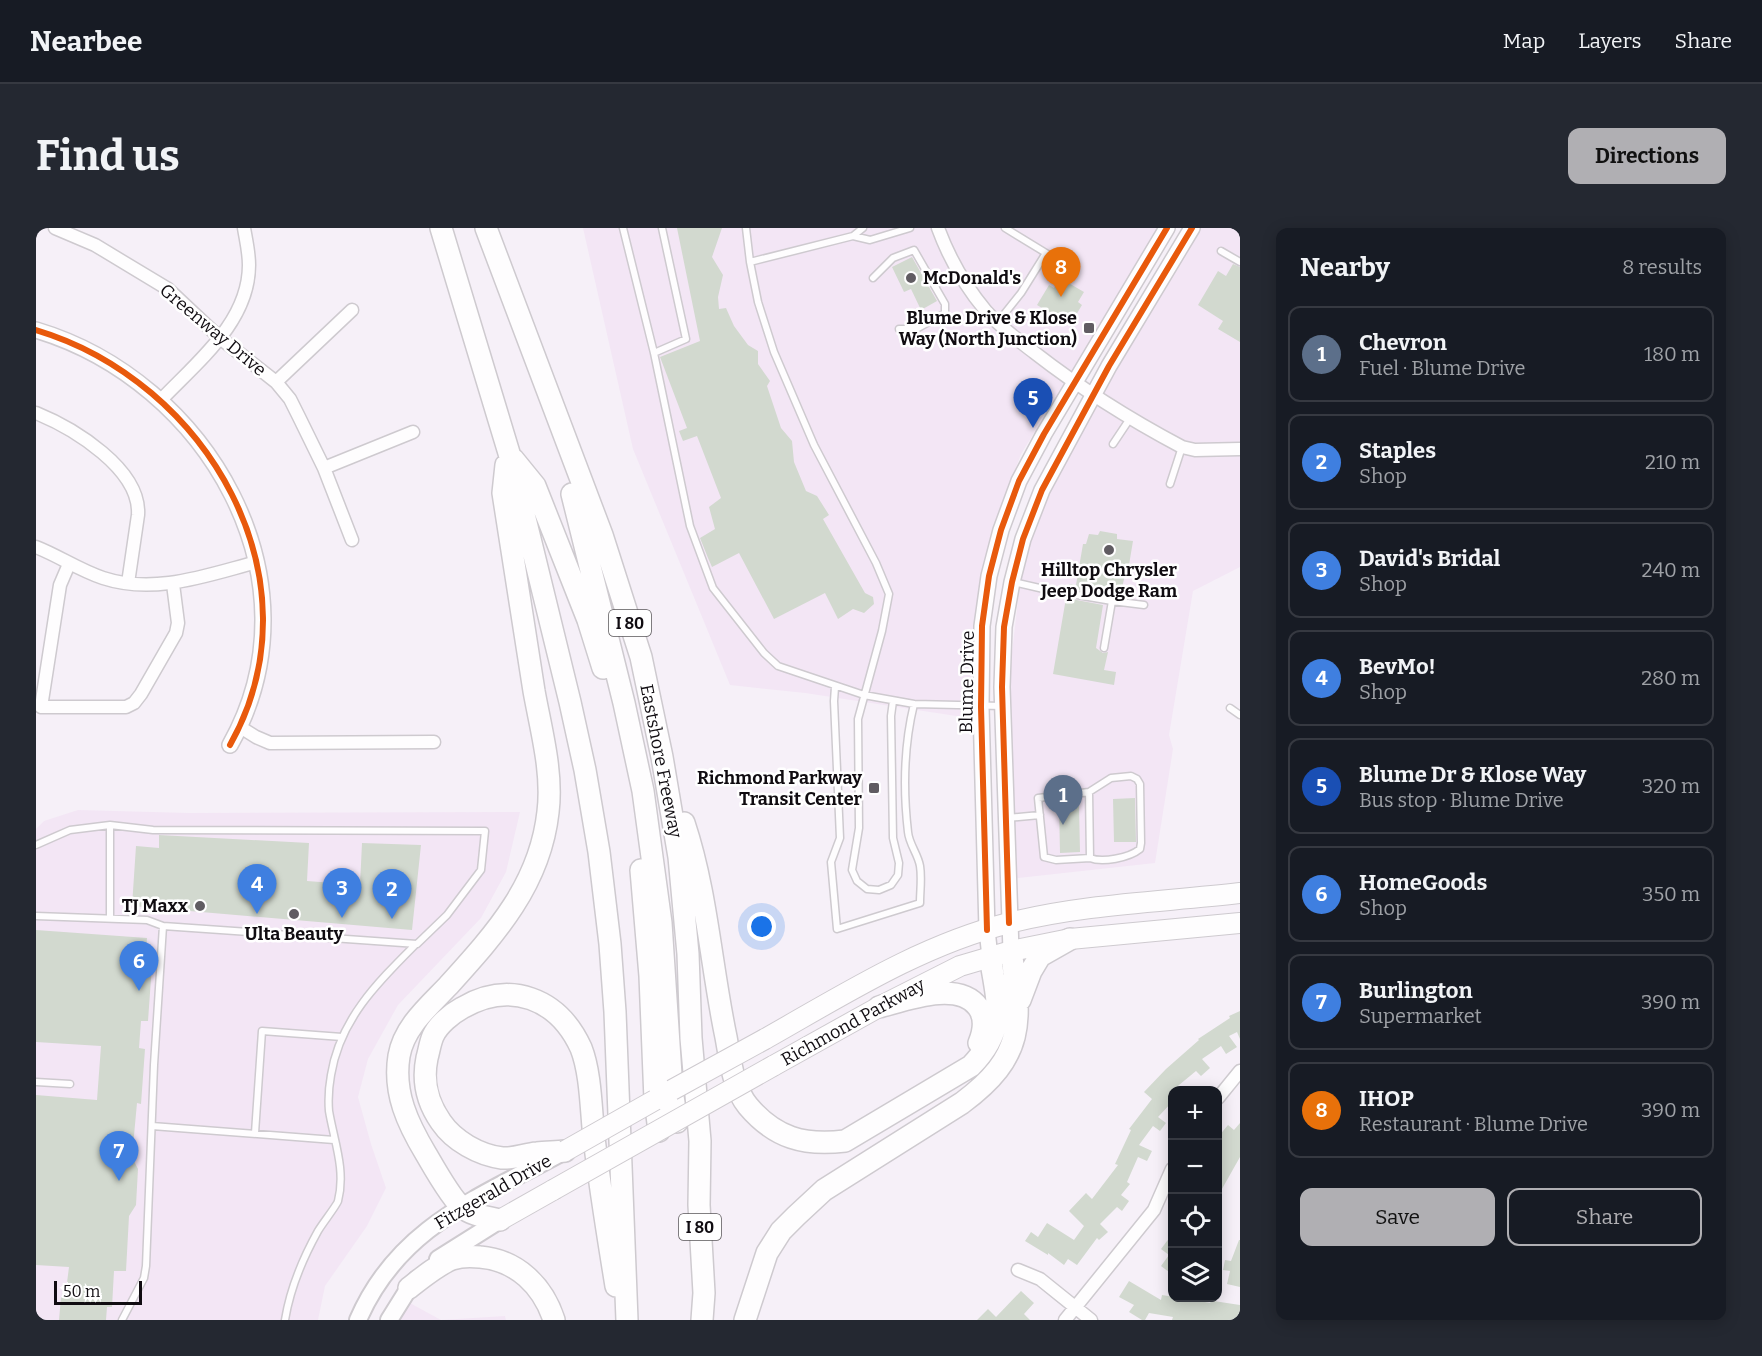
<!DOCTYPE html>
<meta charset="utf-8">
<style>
body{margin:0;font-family:Bitter,serif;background:#242831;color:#f1f3f6}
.controls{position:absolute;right:18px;bottom:18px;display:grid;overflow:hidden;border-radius:12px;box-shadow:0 3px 15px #0003}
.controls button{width:54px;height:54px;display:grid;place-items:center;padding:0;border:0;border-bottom:2px solid #363941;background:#171b24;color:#f1f3f6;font:30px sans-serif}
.scale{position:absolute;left:18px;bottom:15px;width:88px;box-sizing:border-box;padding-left:6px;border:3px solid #100c11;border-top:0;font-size:16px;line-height:21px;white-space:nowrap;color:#100c11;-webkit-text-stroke:4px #fff;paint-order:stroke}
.you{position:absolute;left:726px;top:699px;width:21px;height:21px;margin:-15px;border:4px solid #fff;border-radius:50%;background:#1a73e8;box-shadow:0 0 0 9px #1a73e833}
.badge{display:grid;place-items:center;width:39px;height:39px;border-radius:50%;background:#b0afb3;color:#fff;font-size:20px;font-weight:700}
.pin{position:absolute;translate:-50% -50px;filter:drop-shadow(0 2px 3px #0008)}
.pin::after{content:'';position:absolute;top:32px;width:21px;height:18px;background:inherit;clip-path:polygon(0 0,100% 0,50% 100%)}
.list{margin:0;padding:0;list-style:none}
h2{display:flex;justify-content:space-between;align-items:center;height:78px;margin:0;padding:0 24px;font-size:26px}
h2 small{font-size:20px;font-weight:400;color:#9ea1a6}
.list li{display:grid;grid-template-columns:39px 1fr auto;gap:18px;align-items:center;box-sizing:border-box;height:96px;margin:0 12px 12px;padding:0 12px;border:2px solid #363941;border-radius:12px}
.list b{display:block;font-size:22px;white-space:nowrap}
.list p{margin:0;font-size:20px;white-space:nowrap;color:#9ea1a6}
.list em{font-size:20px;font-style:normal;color:#9ea1a6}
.actions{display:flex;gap:12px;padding:18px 24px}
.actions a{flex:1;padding:14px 0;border:2px solid #b0afb3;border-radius:12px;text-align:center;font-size:21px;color:#b0afb3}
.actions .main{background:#b0afb3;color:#111}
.icon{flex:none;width:33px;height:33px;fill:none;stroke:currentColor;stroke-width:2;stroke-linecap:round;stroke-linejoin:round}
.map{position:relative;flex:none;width:1204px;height:1092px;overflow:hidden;border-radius:12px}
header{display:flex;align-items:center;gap:36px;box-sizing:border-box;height:84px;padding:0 30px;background:#171b24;border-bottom:2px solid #363941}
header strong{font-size:28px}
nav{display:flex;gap:33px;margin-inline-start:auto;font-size:21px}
.intro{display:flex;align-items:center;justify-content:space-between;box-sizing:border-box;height:144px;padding:0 36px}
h1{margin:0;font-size:42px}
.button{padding:15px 27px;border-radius:12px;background:#b0afb3;color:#111;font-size:21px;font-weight:700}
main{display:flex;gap:36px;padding:0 36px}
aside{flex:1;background:#171b24;border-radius:12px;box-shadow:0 3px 15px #0003}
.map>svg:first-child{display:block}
</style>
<header>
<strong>Nearbee</strong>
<nav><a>Map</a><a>Layers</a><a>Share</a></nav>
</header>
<div class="intro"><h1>Find us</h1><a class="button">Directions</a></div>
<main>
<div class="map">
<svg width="1204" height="1092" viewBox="0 0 1204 1092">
<rect width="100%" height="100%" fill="#f6f0f8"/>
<!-- built -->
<path fill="#f3e6f5" d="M 547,0 L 1125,0 L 985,226 L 956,306 L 940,491 L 769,465 L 694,457 L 597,221 Z
M 1162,0 L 1204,0 L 1204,339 L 1157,363 L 1133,507 L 1137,521 L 1119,635 L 974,651 L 970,478 L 987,329 L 1002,284 L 1063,165 Z
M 42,582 L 153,585 L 484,584 L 470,644 L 445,690 L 362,777 L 332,831 L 322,869 L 335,916 L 350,960 L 331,998 L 289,1058 L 282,1092 L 0,1092 L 0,601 L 8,593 Z
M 372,1074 L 405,1092 L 469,1088 L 470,1092 L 362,1092 Z"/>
<!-- building -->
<path fill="#d2d9cf" d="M 641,0 L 686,0 L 676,29 L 687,47 L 682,69 L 683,81 L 690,80 L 698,98 L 712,117 L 722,123 L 722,136 L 734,153 L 731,158 L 745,200 L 756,213 L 758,234 L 770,263 L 781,268 L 793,287 L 787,291 L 829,365 L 837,369 L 838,376 L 828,385 L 817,381 L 802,391 L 789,365 L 738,391 L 703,325 L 676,339 L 672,330 L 664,310 L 679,301 L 673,279 L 685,270 L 661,208 L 647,213 L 643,203 L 651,200 L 624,129 L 664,113 Z
M 876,29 L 901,73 L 885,82 L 875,61 L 868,64 L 856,39 Z
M 1197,36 L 1204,39 L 1204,114 L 1182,101 L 1187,93 L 1162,77 L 1182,43 L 1190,48 Z
M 1024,50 L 1048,64 L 1042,74 L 1046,77 L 1034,97 L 1001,77 L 1013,57 L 1018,60 Z
M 1064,303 L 1081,306 L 1081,311 L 1097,313 L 1093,337 L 1091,337 L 1085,365 L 1070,362 L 1069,367 L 1032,360 L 1033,356 L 1040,357 L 1047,316 L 1050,316 L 1053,306 L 1062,307 Z
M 1030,370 L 1067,377 L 1060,420 L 1067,425 L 1072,424 L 1068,442 L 1080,444 L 1078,457 L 1017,446 Z
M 1099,570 L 1100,614 L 1078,614 L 1077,571 Z
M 1043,578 L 1044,624 L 1024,625 L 1023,579 Z
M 123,607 L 273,615 L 271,653 L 324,657 L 326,615 L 385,617 L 376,702 L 96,678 L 100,618 L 123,620 Z
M 0,702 L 111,710 L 109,737 L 116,737 L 112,793 L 105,793 L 103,820 L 109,821 L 105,876 L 101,875 L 96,929 L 102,941 L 100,977 L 93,988 L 90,1043 L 78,1043 L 76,1079 L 71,1079 L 70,1092 L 23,1092 L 25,1069 L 29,1070 L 33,1039 L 0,1037 L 0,867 L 61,872 L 65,818 L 0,814 Z
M 1204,783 L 1204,811 L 1201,804 L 1193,808 L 1201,819 L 1190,826 L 1185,818 L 1166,831 L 1174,840 L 1165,848 L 1160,843 L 1137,862 L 1137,873 L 1122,889 L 1130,895 L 1124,903 L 1117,898 L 1103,917 L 1116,923 L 1111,933 L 1102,929 L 1091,954 L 1094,956 L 1085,967 L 1093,973 L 1086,983 L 1081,979 L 1064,996 L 1072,1004 L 1063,1012 L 1061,1010 L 1041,1037 L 1032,1031 L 1028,1037 L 1012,1025 L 1012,1027 L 989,1013 L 995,1004 L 1002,1009 L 1011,995 L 1038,1012 L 1048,998 L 1033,983 L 1050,965 L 1056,971 L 1082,937 L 1079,936 L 1095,902 L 1093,901 L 1116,871 L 1108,864 L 1130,841 L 1163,812 L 1162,811 L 1194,790 L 1193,788 Z
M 1204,895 L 1204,929 L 1182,968 L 1182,909 L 1192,897 L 1198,902 Z
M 1137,1005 L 1137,1047 L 1125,1038 L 1133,1027 L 1125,1021 Z
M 1203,1012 L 1204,1012 L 1204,1059 L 1191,1056 L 1194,1043 L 1187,1042 L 1189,1032 L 1195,1033 Z
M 1093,1053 L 1125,1072 L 1126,1067 L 1175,1075 L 1171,1072 L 1204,1077 L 1204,1092 L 1136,1092 L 1137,1089 L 1113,1085 L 1109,1092 L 1106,1092 L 1093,1084 L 1098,1077 L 1083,1069 Z
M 985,1063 L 998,1075 L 988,1086 L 994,1092 L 941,1092 L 952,1081 L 960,1089 Z"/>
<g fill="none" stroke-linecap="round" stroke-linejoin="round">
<!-- service casing -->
<g stroke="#cecacf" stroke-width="9">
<path id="service" d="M 587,0 L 618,125 L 654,298 L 677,360 L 728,425 L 742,438 L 828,467 L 878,476 L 966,478
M 710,0 L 714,34 L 722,74 L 738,124 L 778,217 L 840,335 L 853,366 L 846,403 L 822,491 L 823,600 L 816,642 L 821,653 L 831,661 L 843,662 L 855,657 L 862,647 L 863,635 L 857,610 L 855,488 L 857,473
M 817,8 L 834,12 L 874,0
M 1185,23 L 1204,34
M 714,34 L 817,8 L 827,0
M 837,50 L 857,30 L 878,22 L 909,76 L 909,85 L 880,101 L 863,101
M 961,95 L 985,65 L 1010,25 L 969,0
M 618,125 L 650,111 L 626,0
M 1077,216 L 1095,189
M 1134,256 L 1146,219
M 977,354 L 1012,362 L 1076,373
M 1068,420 L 1076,373 L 1108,377
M 799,459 L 798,473 L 804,610 L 795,634 L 801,701 L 884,675 C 884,663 886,650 884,638 C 882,626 873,616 872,604 C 867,561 868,517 878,476
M 1194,480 L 1204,487
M 1053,564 L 1054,630 L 1020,632 L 1008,629 L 1002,570 L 1053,564 L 1075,550 L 1095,548 L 1101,551 L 1104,556 L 1105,615 L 1104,621 C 1093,630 1066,635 1054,630
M 971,590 L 1004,587
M 74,597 L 74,690
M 0,617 L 34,602 L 74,597 L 117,602 L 449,603 L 445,642 L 411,687 L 381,716 L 127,698
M 0,688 L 111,692 L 127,698 L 118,837 L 110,1038 L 108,1050 L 86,1092
M 0,854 L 34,856
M 116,898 L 298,912
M 219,905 L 226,803 L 306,809
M 249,1092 C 254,1061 267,1030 282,1003 C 286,996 301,977 302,973 C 310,942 298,913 293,883 C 292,871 293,858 295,847 C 304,791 342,754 380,716"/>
</g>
<!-- minor casing -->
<g stroke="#cecacf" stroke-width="15">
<path id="minor" d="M 19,0 L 59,17 L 132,61 L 184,110 L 240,154 L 254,171 L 263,189 L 288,240 L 316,312
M 902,0 C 913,30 929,58 950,83 C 964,99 982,112 999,125 C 1044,160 1095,192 1146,219 L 1159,222 L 1204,221
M 240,154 L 316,82
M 125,172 C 161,134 213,94 213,37 C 213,24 210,12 208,0
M 0,185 C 37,200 105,241 102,287 L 92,355
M 288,240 L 377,204
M 0,319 C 23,328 43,342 67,350 C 119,367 171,347 221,334
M 33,336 L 24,357 L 5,479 L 90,479 L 98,475 L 105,466 L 140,405 L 142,395 L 137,356
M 204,499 L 220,509 L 234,515 L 398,514
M 1182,870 L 1204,843
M 982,1042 L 1004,1051 L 1055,1092
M 1029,1092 L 1118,982 L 1136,941"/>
</g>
<!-- tertiary casing -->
<g stroke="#cecacf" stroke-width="18">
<path id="tertiary" d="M 0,102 C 171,153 287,352 194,517
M 975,723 L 966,459 L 968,399 L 976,354 L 987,311 L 1006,262 L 1073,138 L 1156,0
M 954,729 L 951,702 L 945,479 L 946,398 L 953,348 L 965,302 L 983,253 L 1008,206 L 1131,0"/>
</g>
<!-- secondary casing -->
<g stroke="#cecacf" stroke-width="20">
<path id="secondary" d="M 402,1031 L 464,992
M 322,1092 C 362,999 443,970 525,925
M 353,1092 L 373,1060 L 381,1051"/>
</g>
<!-- trunk casing -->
<g stroke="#cecacf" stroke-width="22">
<path id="trunk" d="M 729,811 C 807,767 885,717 973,695 C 1048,676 1127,674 1204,665
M 737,838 L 843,779 L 924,738 L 975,723 L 1034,711 L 1204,695
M 464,992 L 517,962"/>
</g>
<!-- motorway casing -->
<g stroke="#cecacf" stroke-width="24">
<path id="motorway" d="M 405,0 L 473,225 L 534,474 L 549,542 L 563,624 L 574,716 L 579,784 L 591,1092
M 450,0 L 566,307 L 605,429 L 626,529 L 643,629 L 652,726 L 655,810 L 664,913 L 663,977 L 668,1065 L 666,1092
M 477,231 L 499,258 L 552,392 L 567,440
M 536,266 L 588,475 L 607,563 L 625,695 L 636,862 L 641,894
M 648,595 C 671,664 675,738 690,809 C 694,831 697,860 712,878 C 739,910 768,918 809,913 L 935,838 C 971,801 962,776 954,729
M 605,642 L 614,748 L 619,872 L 623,903
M 984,772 L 995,743 L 1004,728 L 1034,711
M 843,779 C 870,772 922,752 942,779 C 950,790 948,803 943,815
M 529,923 C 520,924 510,924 501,925 C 489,926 478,931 466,930 C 443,927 418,913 405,894 C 391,874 386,854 391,830 C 393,823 394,815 397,808 C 402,797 415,786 426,780 C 474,752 522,770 545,820 C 555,845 555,883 558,910 C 564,960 572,1009 580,1058
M 464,992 C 452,989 436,988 426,979 C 416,972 397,938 390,926 C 372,896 357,865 363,828 C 368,799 392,779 412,758 C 459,706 504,657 512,584 C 517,544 505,502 498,463 C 488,397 477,331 467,265 L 470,237
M 373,1060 C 387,1049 400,1038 416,1031 C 425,1028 435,1028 444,1029 C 481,1032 507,1058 518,1092
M 709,1092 L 731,1025 L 745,1003 L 760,988 L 788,962 L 926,875 C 989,828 986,795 975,723"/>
</g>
<!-- service -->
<use href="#service" stroke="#fefdfe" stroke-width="6"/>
<!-- minor -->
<use href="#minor" stroke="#fefdfe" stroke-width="12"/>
<!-- tertiary -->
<use href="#tertiary" stroke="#fefdfe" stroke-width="15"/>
<!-- secondary -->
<use href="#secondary" stroke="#fefdfe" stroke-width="16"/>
<!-- trunk -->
<use href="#trunk" stroke="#fefdfe" stroke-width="20"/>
<!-- motorway -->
<use href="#motorway" stroke="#fefdfe" stroke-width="21"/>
<!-- trunk-bridge casing -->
<g stroke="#cecacf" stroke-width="22" stroke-linecap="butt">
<path id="trunk-bridge" d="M 636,862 L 729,811
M 529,923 L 619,872
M 517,962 L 737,838"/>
</g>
<!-- trunk-bridge -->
<use href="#trunk-bridge" stroke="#fefdfe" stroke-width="20"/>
<!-- cycleway casing -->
<g stroke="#fff" stroke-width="10">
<path id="cycleway" d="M 0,102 C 171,153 287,352 194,517
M 973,695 L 966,459 L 968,399 L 976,354 L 987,311 L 1006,262 L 1073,138 L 1156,0
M 951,702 L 945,479 L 946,398 L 953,348 L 965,302 L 983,253 L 1008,206 L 1131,0"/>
</g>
<!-- cycleway -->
<use href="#cycleway" stroke="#e8590c" stroke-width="6"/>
</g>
<!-- markers -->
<g fill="#605c62" stroke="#fff" stroke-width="2">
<circle cx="875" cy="50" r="6"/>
<rect x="1047" y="94" width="12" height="12" rx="3"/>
<circle cx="1073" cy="322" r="6"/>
<rect x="832" y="554" width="12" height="12" rx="3"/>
<circle cx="164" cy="678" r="6"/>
<circle cx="258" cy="686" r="6"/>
</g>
<g text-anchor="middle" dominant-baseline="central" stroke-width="5" stroke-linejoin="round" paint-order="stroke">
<!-- shield labels -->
<g fill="#fff" stroke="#585558" stroke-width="1.5">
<rect x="573" y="382" width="42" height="26" rx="4.5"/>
<rect x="643" y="986" width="42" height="26" rx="4.5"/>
</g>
<g font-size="16" font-weight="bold" fill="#100c11">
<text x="594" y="395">I 80</text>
<text x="664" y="999">I 80</text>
</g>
<!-- poi labels -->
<g font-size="18" font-weight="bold" fill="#100c11" stroke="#fff" text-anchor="end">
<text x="887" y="50" text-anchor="start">McDonald's</text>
<text x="1041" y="90">Blume Drive &amp; Klose<tspan x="1041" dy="21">Way (North Junction)</tspan></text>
<text x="1073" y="342" text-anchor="middle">Hilltop Chrysler<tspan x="1073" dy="21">Jeep Dodge Ram</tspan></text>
<text x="826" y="550">Richmond Parkway<tspan x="826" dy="21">Transit Center</tspan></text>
<text x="152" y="678">TJ Maxx</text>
<text x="258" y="706" text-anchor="middle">Ulta Beauty</text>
</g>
<!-- street labels -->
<g font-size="18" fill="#100c11" stroke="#fff">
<text transform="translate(177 102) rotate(40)">Greenway Drive</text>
<text transform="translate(931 454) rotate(-89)">Blume Drive</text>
<text transform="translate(625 533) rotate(79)">Eastshore Freeway</text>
<text transform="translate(817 794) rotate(-29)">Richmond Parkway</text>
<text transform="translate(457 964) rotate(-30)">Fitzgerald Drive</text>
</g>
</g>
</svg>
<div class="controls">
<button>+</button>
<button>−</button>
<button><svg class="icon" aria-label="locate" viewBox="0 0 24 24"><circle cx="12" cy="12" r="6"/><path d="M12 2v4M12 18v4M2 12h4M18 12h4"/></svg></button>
<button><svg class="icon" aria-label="layers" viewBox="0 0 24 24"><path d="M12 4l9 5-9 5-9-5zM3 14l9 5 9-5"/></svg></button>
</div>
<div class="scale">50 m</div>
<div class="you"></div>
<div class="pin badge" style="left:1027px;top:597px;background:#5c6f8a">1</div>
<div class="pin badge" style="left:356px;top:691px;background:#3f7fe0">2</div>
<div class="pin badge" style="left:306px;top:690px;background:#3f7fe0">3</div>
<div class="pin badge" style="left:221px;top:686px;background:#3f7fe0">4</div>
<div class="pin badge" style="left:997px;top:200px;background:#1a4fb4">5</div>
<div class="pin badge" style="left:103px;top:763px;background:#3f7fe0">6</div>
<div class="pin badge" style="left:83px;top:953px;background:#3f7fe0">7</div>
<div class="pin badge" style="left:1025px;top:69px;background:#e8710a">8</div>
</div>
<aside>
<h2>Nearby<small>8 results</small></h2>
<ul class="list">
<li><span class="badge" style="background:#5c6f8a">1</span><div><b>Chevron</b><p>Fuel · Blume Drive</p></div><em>180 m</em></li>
<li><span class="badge" style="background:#3f7fe0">2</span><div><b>Staples</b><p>Shop</p></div><em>210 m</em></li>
<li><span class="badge" style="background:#3f7fe0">3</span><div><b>David's Bridal</b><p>Shop</p></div><em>240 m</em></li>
<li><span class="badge" style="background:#3f7fe0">4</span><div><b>BevMo!</b><p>Shop</p></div><em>280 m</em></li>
<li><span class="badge" style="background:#1a4fb4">5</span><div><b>Blume Dr &amp; Klose Way</b><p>Bus stop · Blume Drive</p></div><em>320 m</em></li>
<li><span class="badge" style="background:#3f7fe0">6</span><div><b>HomeGoods</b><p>Shop</p></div><em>350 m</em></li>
<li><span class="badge" style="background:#3f7fe0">7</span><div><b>Burlington</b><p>Supermarket</p></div><em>390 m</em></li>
<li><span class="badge" style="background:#e8710a">8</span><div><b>IHOP</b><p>Restaurant · Blume Drive</p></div><em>390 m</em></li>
</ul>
<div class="actions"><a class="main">Save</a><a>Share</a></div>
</aside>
</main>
